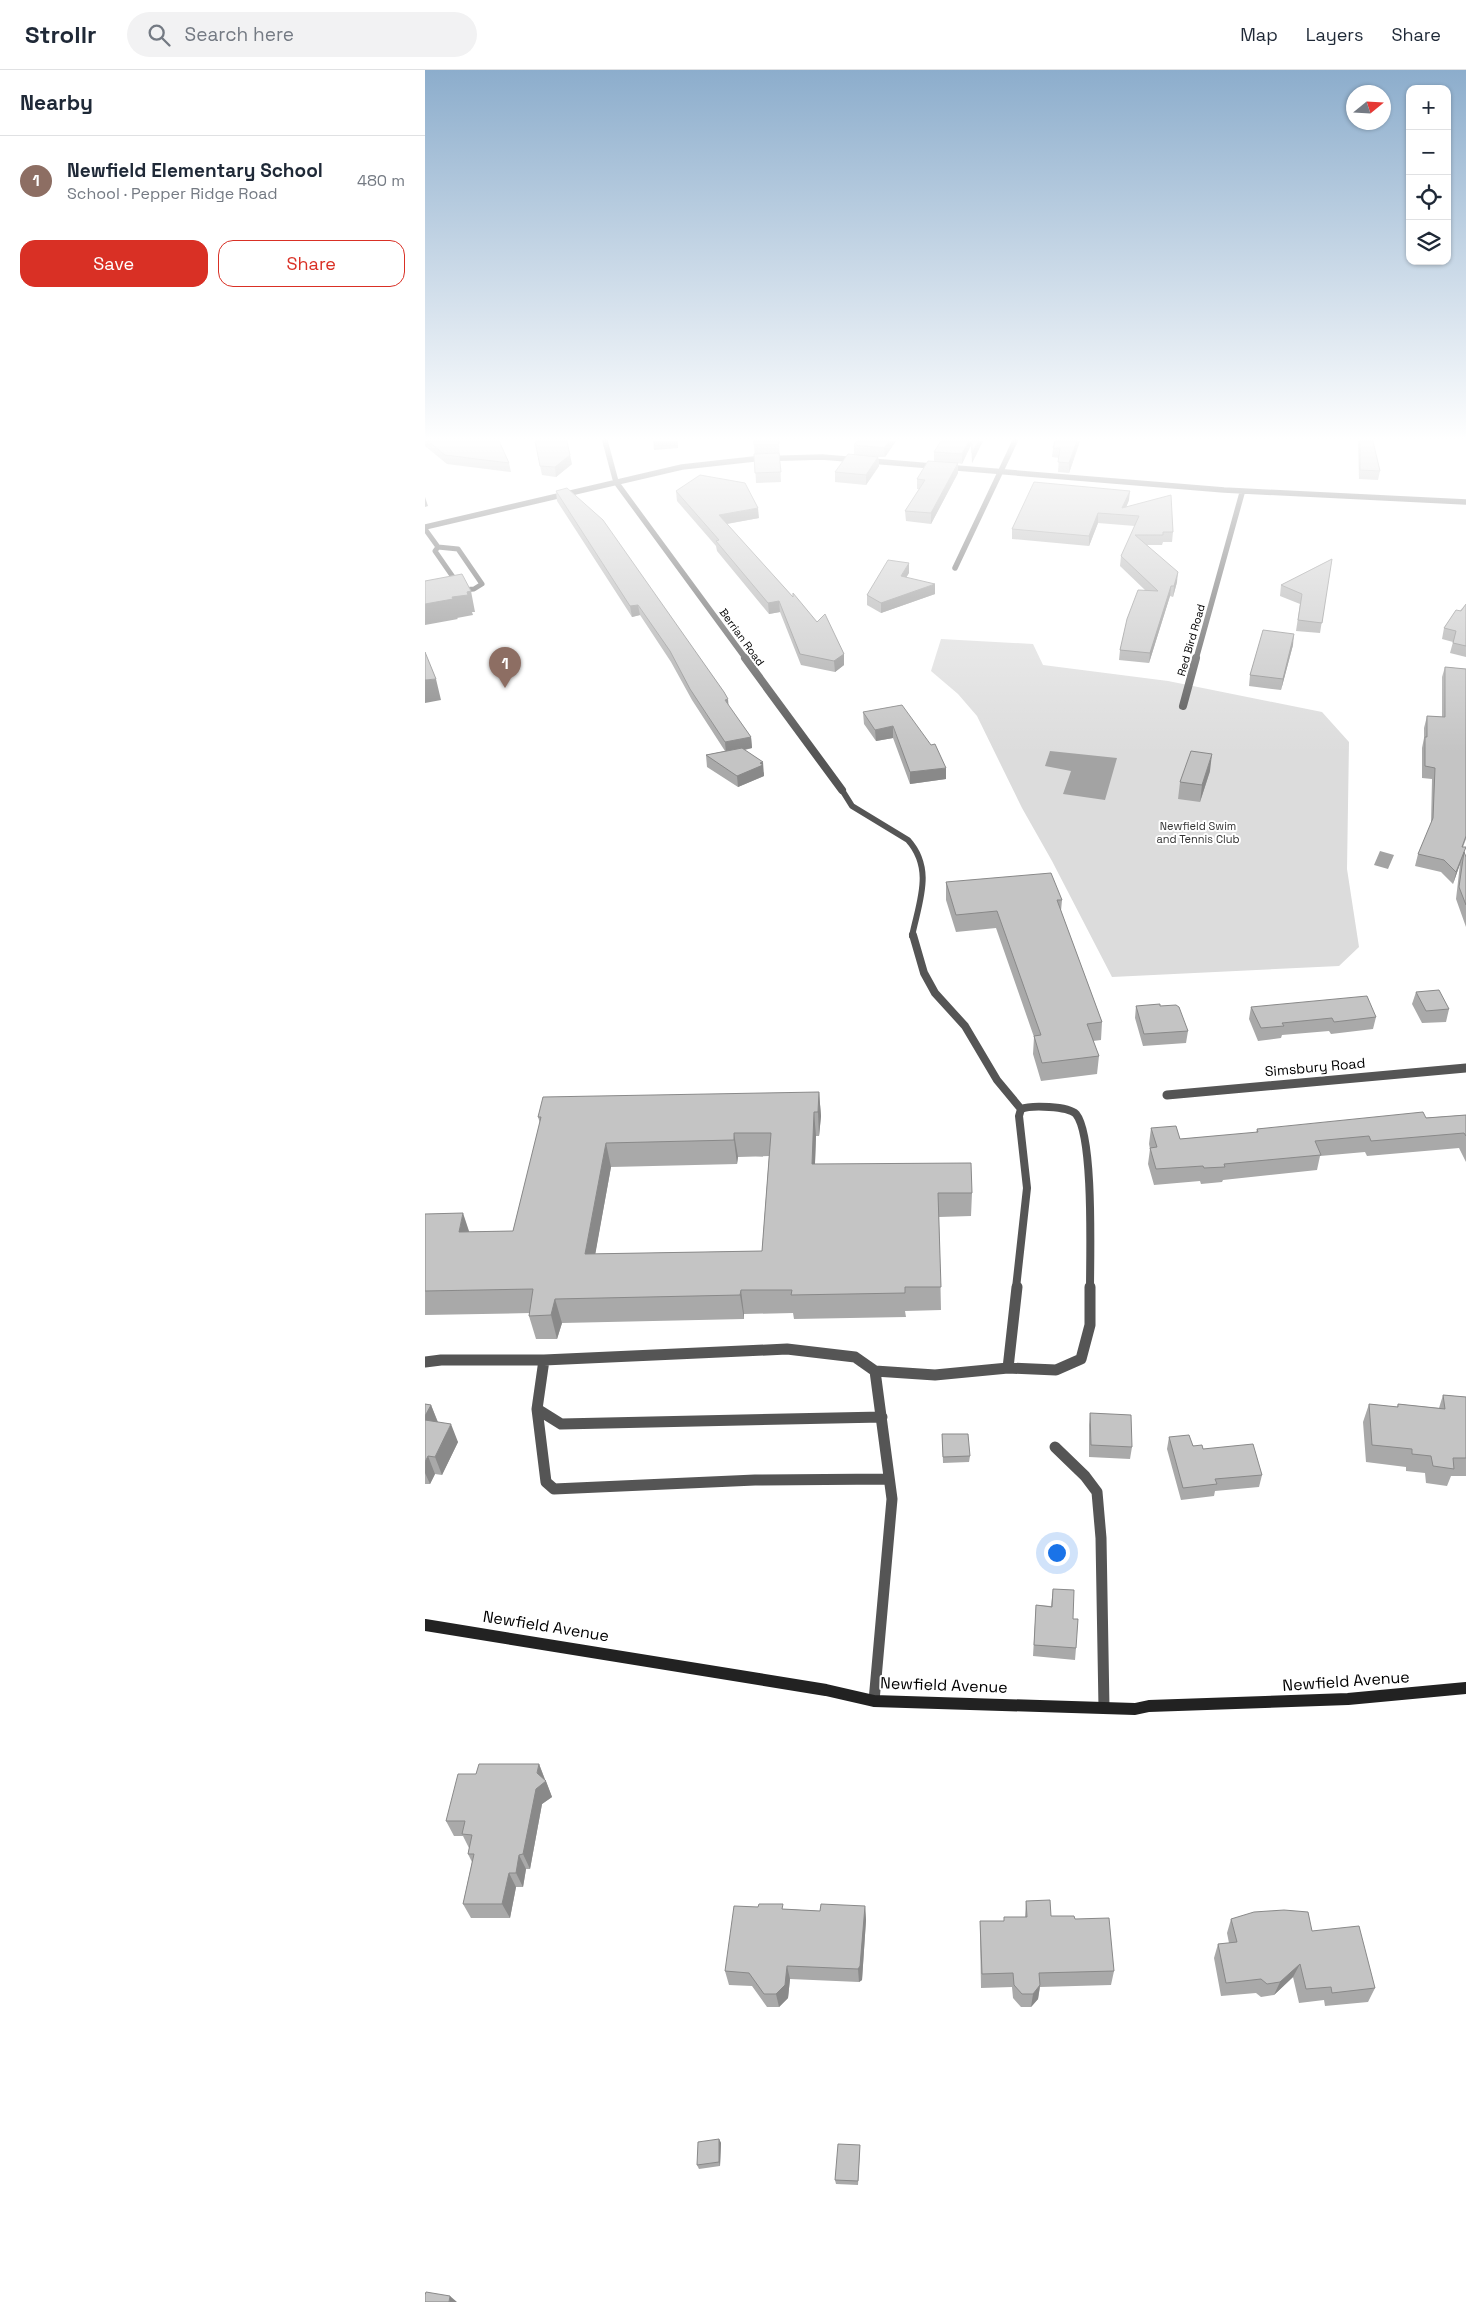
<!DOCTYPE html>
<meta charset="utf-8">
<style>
body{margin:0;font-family:"Space Grotesk",sans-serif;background:#f2f2f3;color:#1f2937}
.controls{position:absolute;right:15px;top:15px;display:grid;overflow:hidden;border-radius:10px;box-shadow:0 1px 4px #0004}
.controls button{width:45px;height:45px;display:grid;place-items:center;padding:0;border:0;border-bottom:1px solid #e0e1e3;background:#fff;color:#1f2937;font:25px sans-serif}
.compass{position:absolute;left:921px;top:15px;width:45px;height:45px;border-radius:50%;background:#fff;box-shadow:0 1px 4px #0004;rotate:72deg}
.you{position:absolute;left:631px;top:1482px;width:18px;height:18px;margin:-12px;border:4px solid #fff;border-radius:50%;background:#1a73e8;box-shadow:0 0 0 8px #1a73e833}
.badge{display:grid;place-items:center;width:32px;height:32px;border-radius:50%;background:#d93025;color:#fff;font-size:16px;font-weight:700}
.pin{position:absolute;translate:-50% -41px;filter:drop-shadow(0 1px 2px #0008)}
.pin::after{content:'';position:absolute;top:26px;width:18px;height:15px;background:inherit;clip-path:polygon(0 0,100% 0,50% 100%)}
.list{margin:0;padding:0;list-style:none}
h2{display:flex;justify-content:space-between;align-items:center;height:65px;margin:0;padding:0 20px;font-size:21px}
h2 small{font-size:16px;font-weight:400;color:#747a83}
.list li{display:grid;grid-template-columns:32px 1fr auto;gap:15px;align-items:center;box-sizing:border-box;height:90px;padding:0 20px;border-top:1px solid #e0e1e3}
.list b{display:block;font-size:19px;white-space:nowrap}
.list p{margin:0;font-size:16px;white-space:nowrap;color:#747a83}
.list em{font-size:16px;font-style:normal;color:#747a83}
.actions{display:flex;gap:10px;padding:15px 20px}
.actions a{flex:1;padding:11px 0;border:1px solid #d93025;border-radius:15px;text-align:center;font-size:18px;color:#d93025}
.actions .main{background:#d93025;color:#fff}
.icon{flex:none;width:28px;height:28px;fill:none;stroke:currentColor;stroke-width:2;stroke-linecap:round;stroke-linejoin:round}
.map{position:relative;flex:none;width:1041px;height:2232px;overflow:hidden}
header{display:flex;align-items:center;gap:30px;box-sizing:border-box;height:70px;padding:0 25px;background:#fff;border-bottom:1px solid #e0e1e3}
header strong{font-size:24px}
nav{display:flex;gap:28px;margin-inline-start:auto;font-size:18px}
.search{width:350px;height:45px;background:#f2f2f3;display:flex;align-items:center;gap:12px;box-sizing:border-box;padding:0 18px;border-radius:28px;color:#747a83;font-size:19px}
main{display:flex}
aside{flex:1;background:#fff}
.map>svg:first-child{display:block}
</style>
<header>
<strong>Strollr</strong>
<div class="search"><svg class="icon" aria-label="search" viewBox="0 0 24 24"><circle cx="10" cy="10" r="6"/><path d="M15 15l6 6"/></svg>Search here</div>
<nav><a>Map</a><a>Layers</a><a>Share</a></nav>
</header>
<main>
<aside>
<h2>Nearby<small></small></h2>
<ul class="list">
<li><span class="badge" style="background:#8d6e63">1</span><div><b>Newfield Elementary School</b><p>School · Pepper Ridge Road</p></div><em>480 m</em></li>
</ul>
<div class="actions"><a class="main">Save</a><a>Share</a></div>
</aside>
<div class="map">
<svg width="1041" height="2232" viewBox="0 0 1041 2232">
<rect width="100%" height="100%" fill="#fff"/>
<!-- green -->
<path fill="#dcdcdc" d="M 516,569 L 608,574 L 618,595 L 743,611 L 897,642 L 924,672 L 922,799 L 934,877 L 914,896 L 687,907 L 627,791 L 597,738 L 552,646 L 533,624 L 506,601 Z"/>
<!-- water -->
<path fill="#a3a3a3" d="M 625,681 L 692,688 L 680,730 L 638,724 L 646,701 L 620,696 Z
M 955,781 L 969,785 L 963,799 L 949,795 Z"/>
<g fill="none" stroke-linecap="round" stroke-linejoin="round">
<!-- service-far3 -->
<path stroke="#555" stroke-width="5" d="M 0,459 L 13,477
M 13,477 L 33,479 L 57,514 L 49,519 L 37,520 L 10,481 Z"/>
<!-- service-far2 -->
<path stroke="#555" stroke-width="6" d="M 417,720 L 427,736 L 483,770 C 509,799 494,832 487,866"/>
<!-- service-far1 -->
<path stroke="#555" stroke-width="8" d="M 488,865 L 499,903 L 510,923 L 540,956 L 572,1010 L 596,1039
M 591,1218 L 602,1118 L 594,1046 L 596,1039 C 606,1035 643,1036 651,1044 C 669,1066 665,1185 665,1218"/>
<!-- service -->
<path stroke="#555" stroke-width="11" d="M 119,1290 L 112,1339 L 121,1412 L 129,1419 L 330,1410 L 463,1409
M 0,1292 L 16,1290 L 119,1290 L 362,1279 L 430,1287 L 450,1301 L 467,1429 L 449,1631
M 583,1298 L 631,1300 L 656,1289 L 665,1255 L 665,1217
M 583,1298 L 592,1217
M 450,1301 L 510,1305 L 583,1298
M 112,1339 L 136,1354 L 457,1347
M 630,1377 L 660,1406 L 672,1422 L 676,1468 L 679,1638"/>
<!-- minor-far2 -->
<path stroke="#555" stroke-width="5.5" d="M 180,371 L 191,412 L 321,589
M 0,457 L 257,397 L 329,389 L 397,387 L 799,420 L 1041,432
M 530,498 L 590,371
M 771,589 L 817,423"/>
<!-- minor-far1 -->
<path stroke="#555" stroke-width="8" d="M 320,588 L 417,720
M 758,636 L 771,588"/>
<!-- minor -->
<path stroke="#555" stroke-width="9" d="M 742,1025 L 1041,998"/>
<!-- secondary -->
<path stroke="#222" stroke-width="12" d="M 0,1555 L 401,1620 L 449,1631 L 710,1639 L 724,1636 L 923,1629 L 1041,1618"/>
</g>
<!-- wall -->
<path fill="#a9a9a9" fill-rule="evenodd" d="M 0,371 L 74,371 L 84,393 L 86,402 L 22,394 L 0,376 Z
M 110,371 L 147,394 L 131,407 L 117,405 Z
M 329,371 L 354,371 L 356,412 L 331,413 Z
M 432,371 L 471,371 L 460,387 L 453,387 L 454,396 L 441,415 L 410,412 L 410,402 L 429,385 L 429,375 Z
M 544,371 L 558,371 L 547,393 L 546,375 L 537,394 L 533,393 L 533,403 L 506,454 L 481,451 L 480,441 L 494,419 L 492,419 L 492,409 L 509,391 L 509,382 Z
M 655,371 L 644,403 L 633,402 L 634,388 L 627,387 L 628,378 Z
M 933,371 L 948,371 L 955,401 L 953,410 L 934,409 Z
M 131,421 L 304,636 L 326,667 L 327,678 L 320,680 L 339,703 L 339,706 L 313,717 L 282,697 L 281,685 L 300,681 L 267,630 L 246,592 L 215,545 L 207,547 L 132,431 Z
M 251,421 L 334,448 L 302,454 L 419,584 L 419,595 L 410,602 L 376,595 L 355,542 L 344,544 L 292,481 L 291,476 L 252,431 Z
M 704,430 L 701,437 L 748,462 L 747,472 L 738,472 L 737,475 L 722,475 L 752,512 L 748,527 L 745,526 L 724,593 L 694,590 L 695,580 L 720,520 L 695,496 L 696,486 L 710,456 L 673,453 L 664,476 L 587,469 L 587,459 Z
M 907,489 L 895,563 L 871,561 L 875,534 L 855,526 L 856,515 Z
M 484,503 L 481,507 L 510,524 L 456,543 L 442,535 L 442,525 Z
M 1041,534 L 1041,587 L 1025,583 L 1028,572 L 1017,569 L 1019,558 Z
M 868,575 L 856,620 L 824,616 L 825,605 Z
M 1020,597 L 1041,599 L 1041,769 L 1038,777 L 1041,787 L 1041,857 L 1031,829 L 1035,794 L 1028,814 L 1016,802 L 990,796 L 993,784 L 1006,754 L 1007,709 L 997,708 L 997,678 L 999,668 L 999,658 L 1002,646 L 1017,647 L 1017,607 Z
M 477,635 L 521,709 L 485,714 L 468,668 L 451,671 L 439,654 L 438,642 Z
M 785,701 L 775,732 L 753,729 L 755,712 Z
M 521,812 L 637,830 L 636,841 L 677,952 L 676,970 L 668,971 L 674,986 L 672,1004 L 616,1011 L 608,984 L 609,967 L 571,858 L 531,862 L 521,830 Z
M 991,922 L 1024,939 L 1021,952 L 997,953 L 987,934 Z
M 711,936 L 735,936 L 763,961 L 761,973 L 718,976 L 710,948 Z
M 826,937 L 951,947 L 948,959 L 906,964 L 904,961 L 857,965 L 856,968 L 833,971 L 824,949 Z
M 394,1022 L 396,1046 L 394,1066 L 391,1066 L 390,1094 L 547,1123 L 546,1146 L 514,1147 L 516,1240 L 480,1241 L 481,1247 L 369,1249 L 368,1243 L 319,1244 L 319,1249 L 137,1253 L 132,1269 L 111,1269 L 104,1246 L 105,1243 L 0,1245 L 0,1144 L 44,1162 L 88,1161 L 115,1053 L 113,1047 ZM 344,1086 L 337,1181 L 170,1184 L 186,1097 L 312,1094 L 313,1087 Z
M 1041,1045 L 1041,1092 L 1034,1078 L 942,1086 L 940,1082 L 895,1086 L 892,1100 L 798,1110 L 797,1112 L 776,1114 L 775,1111 L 729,1115 L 723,1094 L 725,1079 L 724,1074 L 726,1058 L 755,1069 L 831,1063 L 832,1059 Z
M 1018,1325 L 1041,1327 L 1041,1406 L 1026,1406 L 1022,1416 L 1001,1413 L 1000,1403 L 981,1401 L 981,1397 L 941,1392 L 938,1352 L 944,1334 L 972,1337 L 973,1334 L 1014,1338 Z
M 0,1334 L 6,1335 L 13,1352 L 33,1372 L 17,1405 L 10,1404 L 5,1414 L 0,1414 Z
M 665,1343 L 707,1377 L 705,1389 L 664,1387 L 664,1355 Z
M 517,1364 L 545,1386 L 544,1392 L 518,1393 Z
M 744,1367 L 778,1379 L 837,1405 L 834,1417 L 790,1421 L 789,1426 L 756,1430 L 742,1379 Z
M 628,1519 L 648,1549 L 651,1578 L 650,1590 L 608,1586 L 611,1535 L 626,1536 Z
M 114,1694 L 127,1727 L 117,1734 L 105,1799 L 101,1799 L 98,1817 L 91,1817 L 85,1848 L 46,1848 L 38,1834 L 47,1792 L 43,1784 L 44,1778 L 38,1766 L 29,1766 L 21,1751 L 51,1704 Z
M 601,1831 L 626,1846 L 650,1849 L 689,1901 L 686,1915 L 615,1917 L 613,1929 L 606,1937 L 596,1937 L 588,1928 L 587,1917 L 556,1918 L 555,1865 L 555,1851 L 579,1851 L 600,1847 Z
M 440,1836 L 441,1850 L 437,1910 L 434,1912 L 365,1909 L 363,1928 L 354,1937 L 342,1937 L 327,1916 L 304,1915 L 300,1901 L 358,1839 L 395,1841 Z
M 806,1849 L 887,1861 L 950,1918 L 943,1932 L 900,1936 L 899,1930 L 874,1933 L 868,1907 L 849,1925 L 836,1927 L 831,1923 L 796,1926 L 789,1888 L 793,1874 L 804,1873 L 802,1863 Z
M 294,2069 L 296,2073 L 295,2096 L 274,2099 L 272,2095 Z
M 435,2075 L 435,2078 L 433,2115 L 411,2114 L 410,2110 Z"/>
<!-- shaded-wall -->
<path fill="#898989" d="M 228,371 L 253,371 L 253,378 L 229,380 Z
M 464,371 L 471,371 L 460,387 L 459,378 Z
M 544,371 L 546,371 L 546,375 L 537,394 L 537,384 Z
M 554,371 L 558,371 L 547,393 L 547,383 Z
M 652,371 L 655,371 L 644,403 L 644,393 Z
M 145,385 L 147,394 L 131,407 L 130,397 Z
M 453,387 L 454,396 L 441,415 L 441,405 Z
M 533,393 L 533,403 L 506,454 L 506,443 Z
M 705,421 L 704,430 L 698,445 L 697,438 Z
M 0,427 L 3,436 L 0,437 Z
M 333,438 L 334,448 L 295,455 L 294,445 Z
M 673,443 L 673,453 L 664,476 L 664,466 Z
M 484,493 L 484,503 L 476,516 L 476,506 Z
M 753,502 L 752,512 L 748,527 L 749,516 Z
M 510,514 L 510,524 L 456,543 L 456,533 Z
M 746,516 L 745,526 L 724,593 L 725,583 Z
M 46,521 L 50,542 L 47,542 L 48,545 L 32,548 L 33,549 L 0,555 L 0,534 L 27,527 L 42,522 Z
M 354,531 L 355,542 L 344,544 L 343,533 Z
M 213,535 L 215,545 L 207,547 L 205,536 Z
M 869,564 L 868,575 L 856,620 L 858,609 Z
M 419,584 L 419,595 L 410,602 L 409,591 Z
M 11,609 L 16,630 L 0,633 L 0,610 Z
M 303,629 L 304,640 L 300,630 Z
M 468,656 L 468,668 L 451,671 L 450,660 Z
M 326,667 L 327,678 L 301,683 L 300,672 Z
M 787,684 L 785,701 L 775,732 L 777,715 Z
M 338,692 L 339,706 L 313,717 L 312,706 Z
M 521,698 L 521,709 L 485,714 L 485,702 Z
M 1039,782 L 1035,794 L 1028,814 L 1031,802 Z
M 394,1022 L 396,1046 L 394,1066 L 393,1042 Z
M 389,1042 L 391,1066 L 389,1118 L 387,1094 Z
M 309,1063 L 313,1087 L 312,1094 L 309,1070 Z
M 181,1073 L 186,1097 L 166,1208 L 160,1184 Z
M 38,1143 L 46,1167 L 34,1162 Z
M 316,1220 L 319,1244 L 319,1249 L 315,1225 Z
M 130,1229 L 137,1253 L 132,1269 L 126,1245 Z
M 6,1335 L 13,1353 L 0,1354 L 0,1346 Z
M 26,1354 L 33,1372 L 17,1405 L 10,1387 Z
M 3,1386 L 10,1404 L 5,1414 L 0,1403 L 0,1392 Z
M 114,1694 L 120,1710 L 120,1712 L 121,1711 L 127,1727 L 117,1734 L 105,1799 L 98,1784 Z
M 94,1785 L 101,1799 L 98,1817 L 91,1803 Z
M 84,1803 L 91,1817 L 85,1848 L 77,1834 Z
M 440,1836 L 441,1850 L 437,1910 L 434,1912 L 433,1899 Z
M 875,1894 L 868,1907 L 849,1925 L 855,1912 Z
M 362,1896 L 365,1909 L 363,1928 L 354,1937 L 351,1924 Z
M 615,1915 L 613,1929 L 606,1937 L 608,1924 Z
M 294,2069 L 296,2073 L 295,2096 L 294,2092 Z
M 25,2226 L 32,2232 L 24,2232 Z"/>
<!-- building -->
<path fill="#c4c4c4" stroke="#898989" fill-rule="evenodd" d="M 3,371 L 74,371 L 84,393 L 20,385 Z
M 110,371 L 142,371 L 145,385 L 130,397 L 115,396 Z
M 329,371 L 354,371 L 354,374 L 329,375 Z
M 432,371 L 464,371 L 459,378 L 429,375 Z
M 516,371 L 544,371 L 537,384 L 509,382 Z
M 547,371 L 554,371 L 547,383 Z
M 630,371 L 652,371 L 644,393 L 633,392 L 635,378 L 628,378 Z
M 935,371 L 948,371 L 955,401 L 935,400 Z
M 354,383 L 356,402 L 330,403 L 329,384 Z
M 423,384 L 453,387 L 441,405 L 410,402 Z
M 503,391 L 533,393 L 506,443 L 480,441 L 500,410 L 492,409 Z
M 275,405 L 320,413 L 333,438 L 294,445 L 368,527 L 368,523 L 392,552 L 400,544 L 419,584 L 409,591 L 375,584 L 354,531 L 343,533 L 291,471 L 294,470 L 251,421 Z
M 609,412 L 705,421 L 697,438 L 746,425 L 748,462 L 738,462 L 738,465 L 710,465 L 753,502 L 749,516 L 746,516 L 725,583 L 695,580 L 702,549 L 713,520 L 733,521 L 696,486 L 714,446 L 673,443 L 664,466 L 587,459 Z
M 142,418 L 178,450 L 299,622 L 303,629 L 300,630 L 326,667 L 300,672 L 265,619 L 245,581 L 213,535 L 205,536 L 131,421 Z
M 907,489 L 897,553 L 873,550 L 877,524 L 856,515 Z
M 463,490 L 484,493 L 476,506 L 510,514 L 456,533 L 442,525 Z
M 37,504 L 46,521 L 42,522 L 43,525 L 27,527 L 28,529 L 0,534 L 0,511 Z
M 1041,534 L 1041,576 L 1028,573 L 1031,561 L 1019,558 L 1031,540 L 1036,541 Z
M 838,560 L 869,564 L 858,609 L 825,605 Z
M 0,582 L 11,609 L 0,610 Z
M 1020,597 L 1041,599 L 1041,766 L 1037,777 L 1041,777 L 1039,782 L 1041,787 L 1041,835 L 1034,817 L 1039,782 L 1031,802 L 1019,790 L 993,784 L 1008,748 L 1010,698 L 1000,696 L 1000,667 L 1002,667 L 1002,646 L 1020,647 Z
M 477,635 L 506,675 L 510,674 L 521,698 L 485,702 L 468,656 L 450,660 L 438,642 Z
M 317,678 L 338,692 L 335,693 L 338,695 L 312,706 L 281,685 Z
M 766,681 L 787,684 L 777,715 L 755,712 Z
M 626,803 L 637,830 L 632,830 L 677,952 L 662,954 L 674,986 L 617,993 L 609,966 L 616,965 L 572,841 L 531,845 L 521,812 Z
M 1014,920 L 1024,939 L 1001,941 L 991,922 Z
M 942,926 L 951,947 L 909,952 L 907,948 L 857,953 L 859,956 L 836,958 L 826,937 Z
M 735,934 L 735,936 L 751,935 L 754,937 L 763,961 L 719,964 L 711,936 Z
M 394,1022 L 393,1042 L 389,1042 L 387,1094 L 546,1093 L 547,1123 L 513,1123 L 516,1217 L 480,1217 L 480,1223 L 366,1225 L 367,1220 L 316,1220 L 315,1225 L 130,1229 L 126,1245 L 104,1246 L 108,1219 L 0,1221 L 0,1144 L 38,1143 L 34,1162 L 88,1161 L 116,1047 L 113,1047 L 118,1027 ZM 309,1063 L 346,1063 L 337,1181 L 160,1184 L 181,1073 L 309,1070 Z
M 998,1042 L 1001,1048 L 1041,1045 L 1041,1066 L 1039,1063 L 946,1071 L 944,1066 L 890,1071 L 896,1085 L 799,1094 L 800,1097 L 779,1098 L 778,1096 L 731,1099 L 725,1078 L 732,1077 L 726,1058 L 751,1056 L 755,1069 L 833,1062 L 832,1059 Z
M 1018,1325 L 1041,1327 L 1041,1388 L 1028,1388 L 1029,1399 L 1008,1396 L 1006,1386 L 987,1384 L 987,1379 L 947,1375 L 944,1334 L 973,1337 L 973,1334 L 1020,1339 Z
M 0,1334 L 6,1335 L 0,1346 Z
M 665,1343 L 706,1345 L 707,1377 L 666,1375 Z
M 0,1350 L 26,1354 L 10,1387 L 3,1386 L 0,1392 Z
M 517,1364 L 543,1364 L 545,1386 L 518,1387 Z
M 764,1365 L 768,1376 L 777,1375 L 778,1379 L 828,1374 L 837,1405 L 790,1409 L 792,1414 L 758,1418 L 744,1367 Z
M 628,1519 L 649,1520 L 648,1549 L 653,1549 L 651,1578 L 609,1575 L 611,1535 L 627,1537 Z
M 54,1694 L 114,1694 L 112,1703 L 121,1711 L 111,1719 L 98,1784 L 94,1785 L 91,1803 L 84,1803 L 77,1834 L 38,1834 L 49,1784 L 43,1784 L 47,1765 L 37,1764 L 40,1751 L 21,1751 L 33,1704 L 51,1704 Z
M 625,1830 L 626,1846 L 649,1846 L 650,1849 L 684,1848 L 689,1901 L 614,1903 L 615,1915 L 608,1924 L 597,1924 L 589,1915 L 588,1903 L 557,1904 L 555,1851 L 579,1851 L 579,1847 L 602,1847 L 601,1831 Z
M 334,1834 L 358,1834 L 357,1839 L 395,1841 L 396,1834 L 440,1836 L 435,1896 L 433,1899 L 362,1896 L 360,1915 L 351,1924 L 339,1924 L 324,1903 L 300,1901 L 309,1836 L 333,1837 Z
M 859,1840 L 883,1842 L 887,1861 L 934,1856 L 950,1918 L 907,1923 L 906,1917 L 881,1919 L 875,1894 L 855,1912 L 842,1914 L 836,1909 L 801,1913 L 793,1874 L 812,1872 L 806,1849 L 829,1842 Z
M 294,2069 L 294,2092 L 272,2095 L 273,2072 Z
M 413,2074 L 435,2075 L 433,2111 L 410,2110 Z
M 1,2222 L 25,2226 L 24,2232 L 0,2232 L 0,2225 Z"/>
<!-- sky -->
<linearGradient id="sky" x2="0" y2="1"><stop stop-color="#8cadcc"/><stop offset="0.54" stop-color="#fff"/><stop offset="1" stop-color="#fff" stop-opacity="0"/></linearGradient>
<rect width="1041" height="683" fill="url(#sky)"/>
<g text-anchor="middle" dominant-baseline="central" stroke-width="4" stroke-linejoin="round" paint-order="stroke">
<!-- far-street labels -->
<g font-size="11" fill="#000" stroke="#fff">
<text transform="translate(317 567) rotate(54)">Berrian Road</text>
<text transform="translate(766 570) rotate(-74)">Red Bird Road</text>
</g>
<!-- far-park labels -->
<g font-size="11" fill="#333" stroke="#fff">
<text x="773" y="756">Newfield Swim<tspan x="773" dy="13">and Tennis Club</tspan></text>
</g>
<!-- street labels -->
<g font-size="14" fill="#000" stroke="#fff">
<text transform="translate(890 997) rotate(-5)">Simsbury Road</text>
</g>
<!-- near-street labels -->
<g font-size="16" fill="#000" stroke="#fff">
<text transform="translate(121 1556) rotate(9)">Newfield Avenue</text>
<text transform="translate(921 1611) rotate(-4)">Newfield Avenue</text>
<text transform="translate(519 1615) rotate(2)">Newfield Avenue</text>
</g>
</g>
</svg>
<div class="controls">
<button>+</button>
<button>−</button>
<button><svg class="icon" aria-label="locate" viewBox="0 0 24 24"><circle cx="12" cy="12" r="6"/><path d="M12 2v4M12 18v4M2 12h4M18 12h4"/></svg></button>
<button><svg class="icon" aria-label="layers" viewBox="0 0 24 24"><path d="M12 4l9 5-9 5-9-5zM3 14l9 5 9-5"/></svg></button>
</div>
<svg class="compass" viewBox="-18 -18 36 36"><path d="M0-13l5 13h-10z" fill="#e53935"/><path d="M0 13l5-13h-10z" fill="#747a83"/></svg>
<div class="you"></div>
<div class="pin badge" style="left:80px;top:618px;background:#8d6e63">1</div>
</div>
</main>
